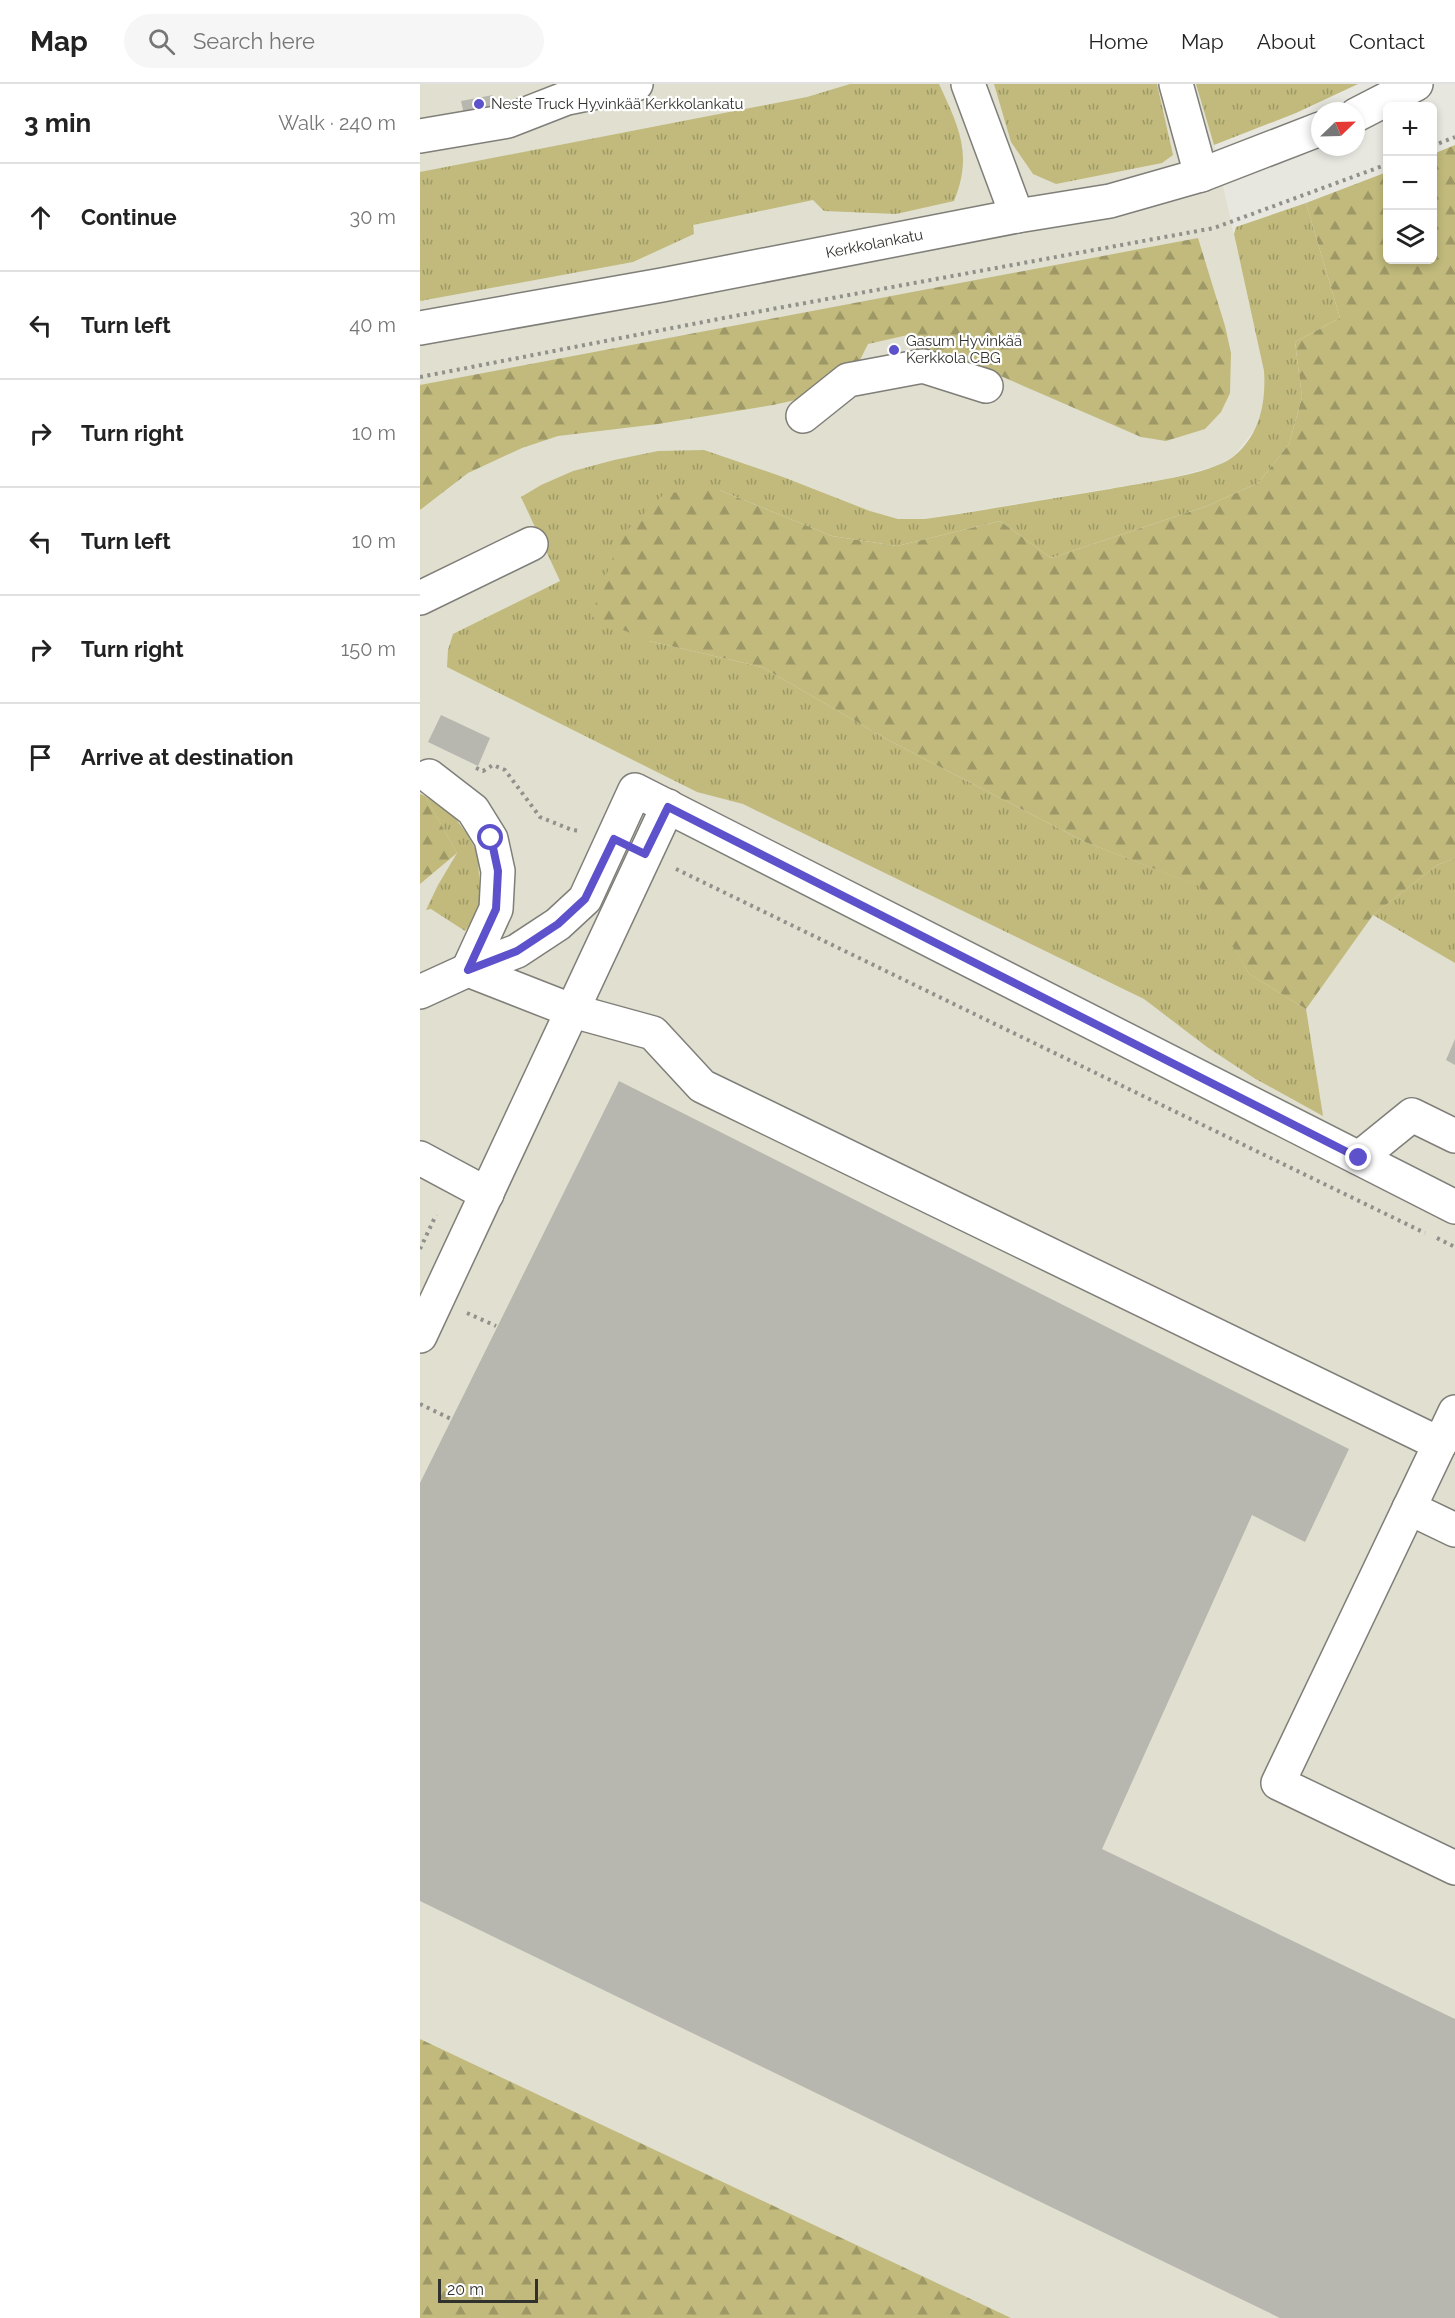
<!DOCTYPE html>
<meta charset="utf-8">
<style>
body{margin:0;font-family:Raleway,sans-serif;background:#f6f6f6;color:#222}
.controls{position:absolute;right:18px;top:18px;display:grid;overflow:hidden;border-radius:9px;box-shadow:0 3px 9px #0003}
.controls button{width:54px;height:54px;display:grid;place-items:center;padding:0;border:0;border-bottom:2px solid #e0e0e0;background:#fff;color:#222;font:30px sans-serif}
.compass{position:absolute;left:891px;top:18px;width:54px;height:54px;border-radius:50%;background:#fff;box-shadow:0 3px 9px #0003;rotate:67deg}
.scale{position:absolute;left:18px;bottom:15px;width:100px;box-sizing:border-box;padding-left:6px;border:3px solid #31312e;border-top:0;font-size:16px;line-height:21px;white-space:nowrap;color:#31312e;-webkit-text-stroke:4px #fff;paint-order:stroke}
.stop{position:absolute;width:18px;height:18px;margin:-14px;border:4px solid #5d52cb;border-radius:50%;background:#fff}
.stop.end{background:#5d52cb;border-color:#fff;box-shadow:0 2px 6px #0008}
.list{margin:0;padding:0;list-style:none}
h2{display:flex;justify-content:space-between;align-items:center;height:78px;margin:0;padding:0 24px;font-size:26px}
h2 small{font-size:20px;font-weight:400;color:#767676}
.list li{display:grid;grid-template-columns:39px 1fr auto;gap:18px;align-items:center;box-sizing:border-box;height:108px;padding:0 24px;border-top:2px solid #e0e0e0}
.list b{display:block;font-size:22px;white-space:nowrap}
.list em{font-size:20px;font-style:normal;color:#767676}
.icon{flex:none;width:33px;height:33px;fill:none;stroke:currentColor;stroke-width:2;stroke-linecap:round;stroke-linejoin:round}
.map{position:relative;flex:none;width:1035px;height:2234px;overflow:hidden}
header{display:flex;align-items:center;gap:36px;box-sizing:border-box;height:84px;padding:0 30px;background:#fff;border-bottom:2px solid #e0e0e0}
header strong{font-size:28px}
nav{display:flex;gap:33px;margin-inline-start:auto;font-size:21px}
.search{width:420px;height:54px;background:#f6f6f6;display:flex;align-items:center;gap:15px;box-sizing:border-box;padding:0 21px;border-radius:33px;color:#767676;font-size:22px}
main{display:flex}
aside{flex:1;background:#fff}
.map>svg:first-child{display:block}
</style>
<header>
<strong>Map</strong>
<div class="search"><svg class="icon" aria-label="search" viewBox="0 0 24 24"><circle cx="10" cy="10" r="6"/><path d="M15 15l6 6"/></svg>Search here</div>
<nav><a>Home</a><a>Map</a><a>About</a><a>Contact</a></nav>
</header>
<main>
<aside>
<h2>3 min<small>Walk · 240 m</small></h2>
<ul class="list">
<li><svg class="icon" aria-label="ahead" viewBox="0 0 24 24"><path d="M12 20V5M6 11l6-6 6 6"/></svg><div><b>Continue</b></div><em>30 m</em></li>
<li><svg class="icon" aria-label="left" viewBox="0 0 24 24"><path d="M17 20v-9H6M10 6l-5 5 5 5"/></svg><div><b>Turn left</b></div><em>40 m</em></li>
<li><svg class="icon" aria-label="right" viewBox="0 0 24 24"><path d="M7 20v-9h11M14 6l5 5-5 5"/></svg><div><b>Turn right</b></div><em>10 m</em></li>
<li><svg class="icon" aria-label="left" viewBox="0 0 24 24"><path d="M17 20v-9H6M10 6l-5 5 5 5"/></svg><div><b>Turn left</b></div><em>10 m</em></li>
<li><svg class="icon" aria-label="right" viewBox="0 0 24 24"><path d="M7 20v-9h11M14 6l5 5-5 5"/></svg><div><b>Turn right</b></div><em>150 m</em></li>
<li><svg class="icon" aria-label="arrive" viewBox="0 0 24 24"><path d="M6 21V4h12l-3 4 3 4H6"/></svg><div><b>Arrive at destination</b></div></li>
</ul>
</aside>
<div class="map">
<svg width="1035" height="2234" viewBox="0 0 1035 2234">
<defs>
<pattern id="grass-tufts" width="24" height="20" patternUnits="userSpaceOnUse" patternTransform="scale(1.5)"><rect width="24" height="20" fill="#c1ba7c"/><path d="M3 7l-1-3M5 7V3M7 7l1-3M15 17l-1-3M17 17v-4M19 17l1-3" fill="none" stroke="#9d9866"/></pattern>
<pattern id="forest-firs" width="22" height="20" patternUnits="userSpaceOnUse" patternTransform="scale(1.5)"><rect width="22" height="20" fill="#c1ba7c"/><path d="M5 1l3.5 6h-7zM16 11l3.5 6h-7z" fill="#9d9866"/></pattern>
</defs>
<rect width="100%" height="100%" fill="#e7e7e0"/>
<!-- built -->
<path fill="#e0dfd0" d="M 0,0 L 776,0 L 794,61 L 844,287 L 845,309 L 843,326 L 835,345 L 813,373 L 797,382 L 746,395 L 505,435 L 478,435 L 450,427 L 363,393 L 238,367 L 194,376 L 153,387 L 121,401 L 101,413 L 140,497 L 44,545 L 780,802 L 1035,741 L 1035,2234 L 0,2234 Z"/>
<!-- grass -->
<path fill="url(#grass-tufts)" d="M 430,0 L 519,0 C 539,43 553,71 534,117 L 476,130 L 404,127 L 393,116 L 273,141 L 274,150 L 213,178 L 0,217 L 0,88 L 387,13 Z
M 574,0 L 737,0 L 753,71 L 742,79 L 636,100 L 613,90 L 591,58 Z
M 776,0 L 938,0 L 876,29 L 794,61 Z
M 886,119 L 920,234 L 875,258 L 882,313 L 869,360 L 838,399 L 787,422 L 631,474 L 580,437 L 477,462 L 412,452 L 299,406 L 229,557 L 342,583 L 468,656 L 665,758 L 780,802 L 829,890 L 886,925 L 903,1032 L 834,994 L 787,963 L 724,915 L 323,720 L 277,708 L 27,583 L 28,566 L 33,550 L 140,497 L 101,413 L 121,401 L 153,387 L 194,376 L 238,367 L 284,366 L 363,393 L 450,427 L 478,435 L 505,435 C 567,426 628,415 690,405 C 720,399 790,391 813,373 C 840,351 846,319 844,287 L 814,150 L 816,143 Z
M 5,712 L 32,730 L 47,750 L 58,770 L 60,815 L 57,831 L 45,847 L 11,825 L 6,826 L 18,801 L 37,769 Z
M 1035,774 L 1035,879 L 953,831 L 1017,781 Z"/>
<!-- forest -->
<path fill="url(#forest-firs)" d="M 1035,61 L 1035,774 L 1017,781 L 953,831 L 886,925 L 829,890 L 779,802 L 665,758 L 468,656 L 342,583 L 229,557 L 171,532 L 201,452 L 245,409 L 299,406 L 412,452 L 477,462 L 580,437 L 631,474 L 787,422 L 838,399 L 869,360 L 882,313 L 875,258 L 920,234 L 886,119 L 967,88 L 968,176 L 1012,176 L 1013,70 Z
M 778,154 L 805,242 L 811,269 L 810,309 L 801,328 L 785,345 L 746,357 L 721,353 L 583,293 L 509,271 L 498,274 L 492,250 L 448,260 L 435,286 L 389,313 L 353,321 L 238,340 L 138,352 L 102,364 L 48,389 L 0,426 L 0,301 Z
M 0,710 L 5,712 L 37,769 L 0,800 Z
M 0,1955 L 591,2234 L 0,2234 Z"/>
<!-- building -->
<path fill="#b7b7b0" d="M 73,11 L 75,24 L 44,30 L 41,17 Z
M 21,631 L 70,654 L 58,682 L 8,658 Z
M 1035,955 L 1035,981 L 1026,976 Z
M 199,997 L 929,1365 L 885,1458 L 832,1431 L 682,1765 L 1035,1935 L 1035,2234 L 860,2234 L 0,1817 L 0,1399 Z"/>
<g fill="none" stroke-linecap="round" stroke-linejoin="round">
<!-- minor casing -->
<g stroke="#7f7e78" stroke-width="36">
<g id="minor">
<path d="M 548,0 L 597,132"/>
<path d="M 756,0 L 781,91"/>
<path d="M 936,31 L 996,0"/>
<path d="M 0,52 L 88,37 L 147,14 L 216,0"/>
<path id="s1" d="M 0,244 L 242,201 L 597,132 L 690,117 L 781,91 L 900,45"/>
<path d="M 383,332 L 428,296 L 503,282 L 566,302"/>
<path d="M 0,514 L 111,460"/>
<path d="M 9,692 L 53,726 L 71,755 L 78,787 L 76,825 L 48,886"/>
<path d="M 48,886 L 153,927 L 233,949 L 282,1002 L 1020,1360"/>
<path d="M 0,908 L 48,886 L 97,867 L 138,840 L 165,815 L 215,706 L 1035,1123"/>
<path d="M 0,1074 L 67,1110"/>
<path d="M 939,1074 L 992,1031 L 1035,1052"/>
<path d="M 0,1252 L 248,722"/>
<path d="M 1035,1328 L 858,1699 L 1035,1784"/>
<path d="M 989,1424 L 1035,1446"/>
</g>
</g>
<!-- path -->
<path stroke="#91918c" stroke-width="4" stroke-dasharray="3 4.5" stroke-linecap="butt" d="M 1012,62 L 1035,53
M 0,293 L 309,233 L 794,144 L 968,80
M 56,684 L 63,687 L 73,681 L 85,686 L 120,733 L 152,746 L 161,747
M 256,785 L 1005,1149
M 1017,1154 L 1035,1163
M 0,1165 L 16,1131
M 47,1229 L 76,1242
M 0,1320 L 31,1335"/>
<!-- minor -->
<use href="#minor" stroke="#fff" stroke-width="33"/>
</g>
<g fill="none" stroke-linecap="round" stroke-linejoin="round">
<!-- route -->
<path stroke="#5d52cb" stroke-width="8" d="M 71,754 L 78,787 L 76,825 L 48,886 L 97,867 L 138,840 L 165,815 L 194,755 L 225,770 L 248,723 L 939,1074"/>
</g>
<!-- markers -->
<g fill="#5d52cb" stroke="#fff" stroke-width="2">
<circle cx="59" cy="20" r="6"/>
<circle cx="474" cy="266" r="6"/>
</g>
<g text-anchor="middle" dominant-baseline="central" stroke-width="4.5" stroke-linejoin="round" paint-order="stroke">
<!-- poi labels -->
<g font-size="15" fill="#31312e" stroke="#fff" text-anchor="start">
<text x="71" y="20">Neste Truck Hyvinkää Kerkkolankatu</text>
<text x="486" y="257">Gasum Hyvinkää<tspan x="486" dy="17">Kerkkola CBG</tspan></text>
</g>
<!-- street labels -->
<g font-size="15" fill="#31312e" stroke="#fff">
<text stroke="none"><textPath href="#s1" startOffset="462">Kerkkolankatu</textPath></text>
</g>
</g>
</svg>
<div class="controls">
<button>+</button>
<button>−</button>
<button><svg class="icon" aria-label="layers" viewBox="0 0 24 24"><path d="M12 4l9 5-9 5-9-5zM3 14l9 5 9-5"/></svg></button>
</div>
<svg class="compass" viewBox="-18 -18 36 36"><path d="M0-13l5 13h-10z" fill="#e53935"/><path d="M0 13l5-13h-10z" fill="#767676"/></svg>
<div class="scale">20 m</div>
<div class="stop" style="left:71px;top:754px"></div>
<div class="stop end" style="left:939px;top:1074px"></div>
</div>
</main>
